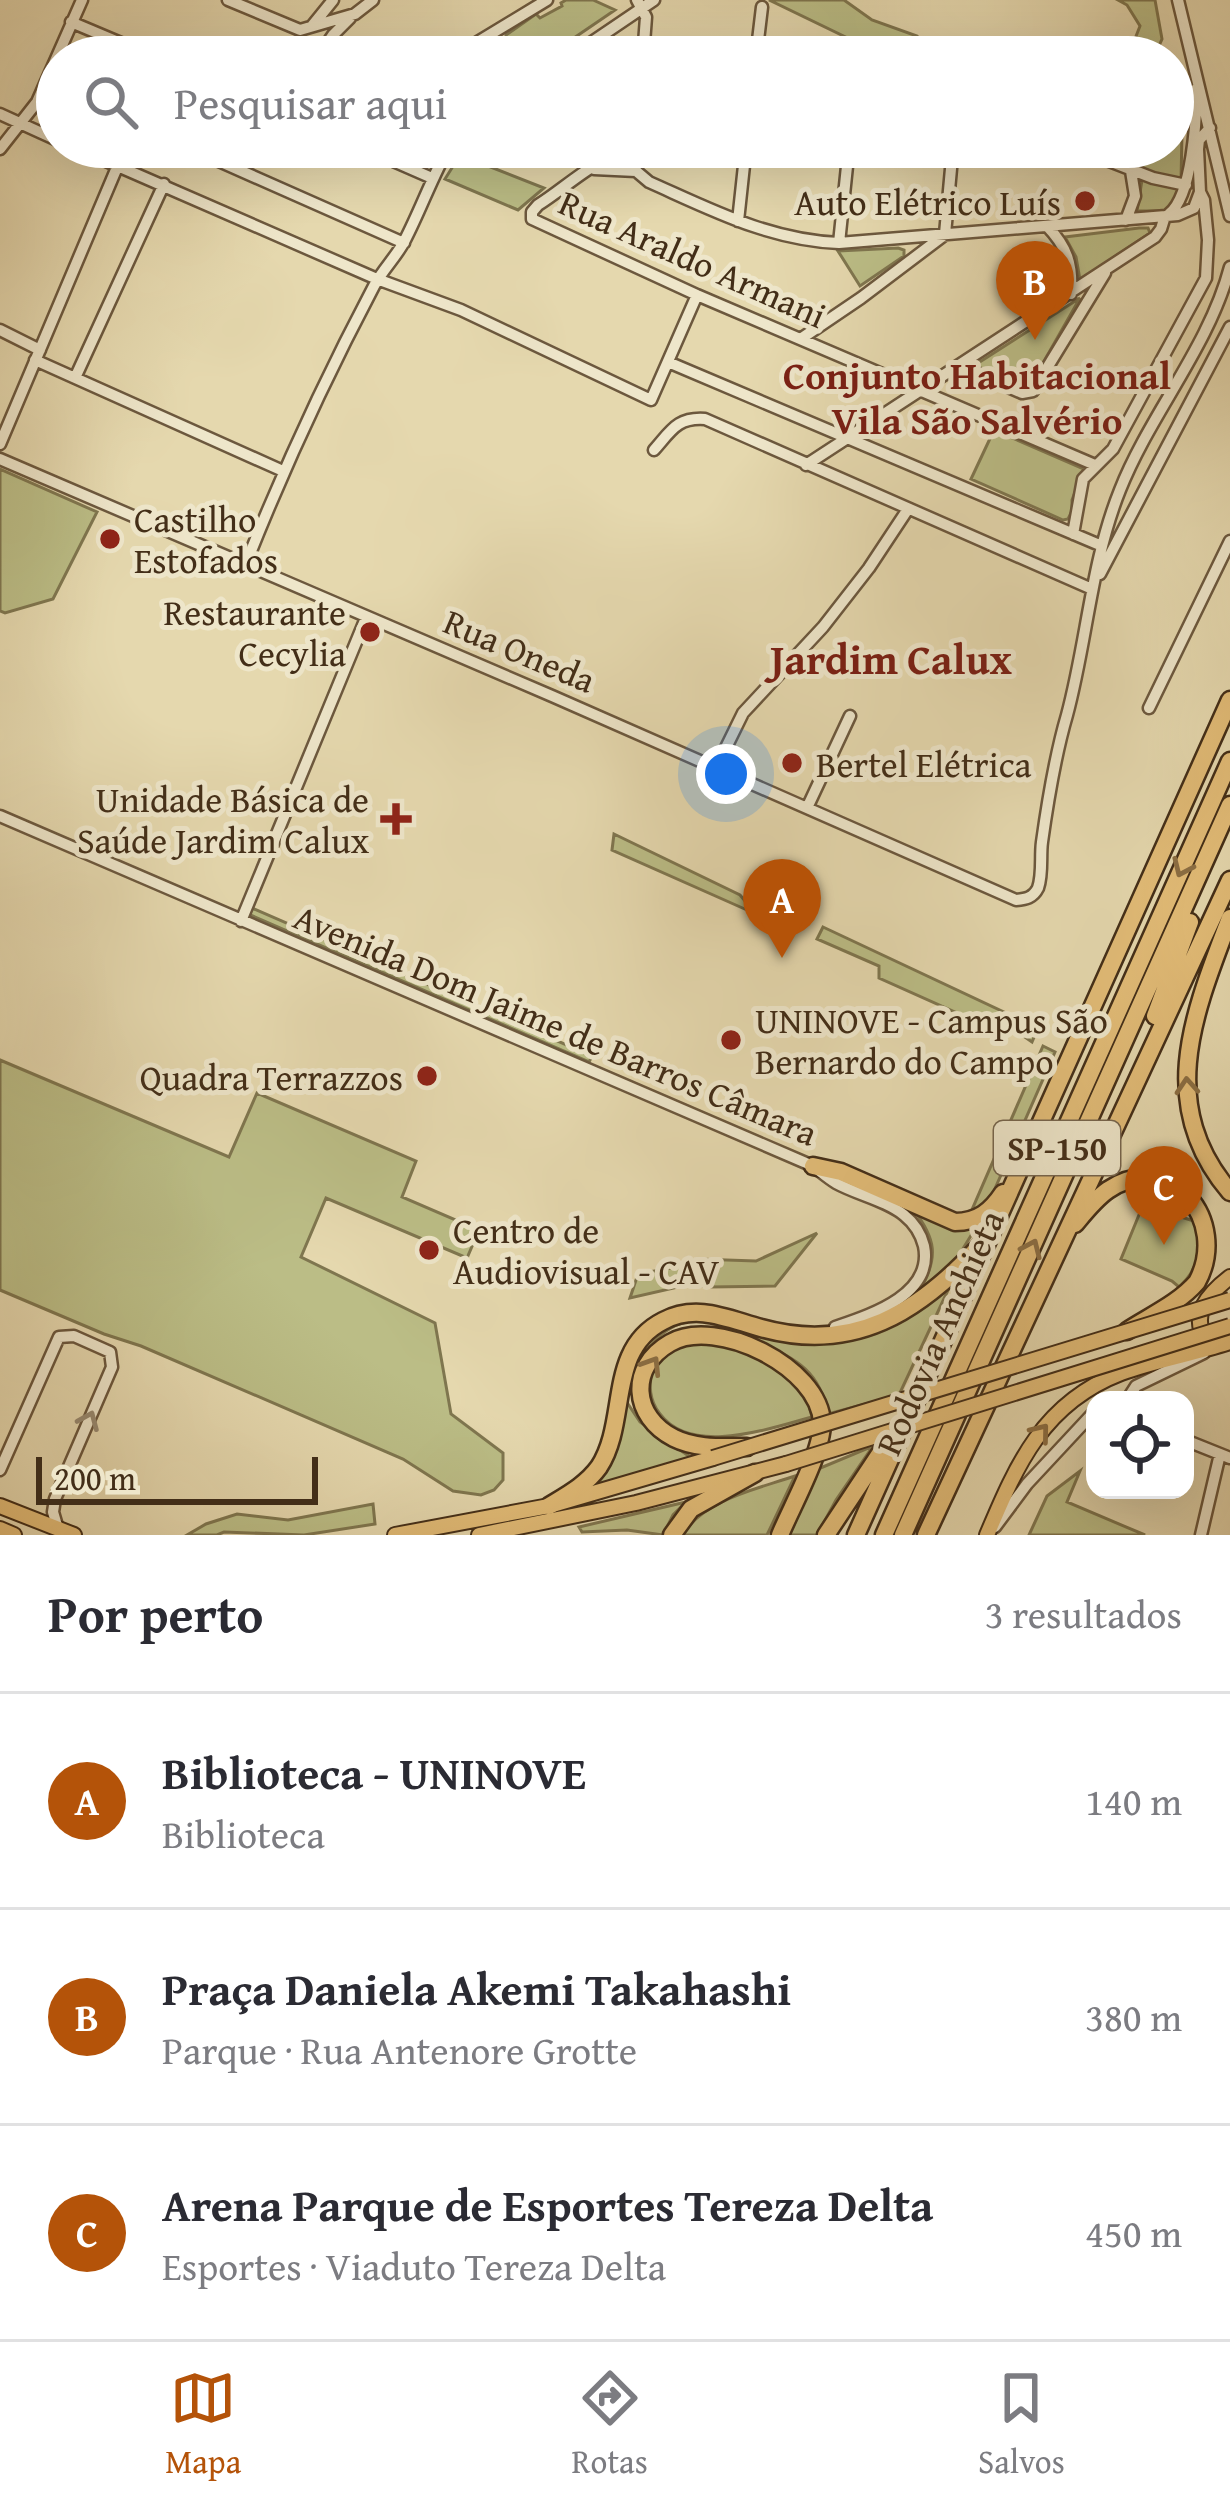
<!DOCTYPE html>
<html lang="pt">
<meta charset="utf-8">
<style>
body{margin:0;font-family:"Gentium Book Plus",serif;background:#f7f7f7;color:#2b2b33}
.controls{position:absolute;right:36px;bottom:36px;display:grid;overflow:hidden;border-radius:24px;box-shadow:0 12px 48px #0002}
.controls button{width:108px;height:108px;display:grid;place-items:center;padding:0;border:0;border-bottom:3px solid #e1e1e2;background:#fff;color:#2b2b33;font:60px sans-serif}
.scale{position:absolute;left:36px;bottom:30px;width:282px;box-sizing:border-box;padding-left:12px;border:6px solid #432e18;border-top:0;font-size:33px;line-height:42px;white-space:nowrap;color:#432e18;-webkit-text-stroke:9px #eee6ca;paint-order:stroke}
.you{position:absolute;left:726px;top:774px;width:42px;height:42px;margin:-30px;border:9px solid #fff;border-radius:50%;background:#1a73e8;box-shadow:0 0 0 18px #1a73e833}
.badge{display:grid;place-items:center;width:78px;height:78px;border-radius:50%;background:#b45309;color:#fff;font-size:39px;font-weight:700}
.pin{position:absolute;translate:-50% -99px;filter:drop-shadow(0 3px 6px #0008)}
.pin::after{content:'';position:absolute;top:63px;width:42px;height:36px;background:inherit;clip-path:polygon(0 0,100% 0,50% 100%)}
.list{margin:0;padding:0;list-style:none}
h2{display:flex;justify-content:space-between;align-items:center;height:156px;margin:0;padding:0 48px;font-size:51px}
h2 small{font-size:39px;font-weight:400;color:#7c7c81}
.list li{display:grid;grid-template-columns:78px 1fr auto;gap:36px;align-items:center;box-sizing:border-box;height:216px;padding:0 48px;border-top:3px solid #e1e1e2}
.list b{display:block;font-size:45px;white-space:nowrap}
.list p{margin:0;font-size:39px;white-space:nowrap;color:#7c7c81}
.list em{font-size:39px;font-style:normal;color:#7c7c81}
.icon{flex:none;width:66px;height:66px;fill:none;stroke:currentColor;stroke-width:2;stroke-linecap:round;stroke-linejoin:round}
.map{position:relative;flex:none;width:1230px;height:1535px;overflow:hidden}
.search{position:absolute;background:#fff;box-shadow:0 12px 48px #0002;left:36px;right:36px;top:36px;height:132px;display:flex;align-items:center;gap:30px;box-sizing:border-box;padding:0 42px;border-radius:66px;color:#7c7c81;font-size:45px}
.sheet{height:804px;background:#fff}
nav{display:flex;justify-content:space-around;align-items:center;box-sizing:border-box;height:168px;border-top:3px solid #e1e1e2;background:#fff;font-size:33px;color:#7c7c81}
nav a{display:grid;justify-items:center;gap:6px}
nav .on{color:#b45309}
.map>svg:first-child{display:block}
</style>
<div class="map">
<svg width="1230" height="1535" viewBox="0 0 1230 1535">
<rect width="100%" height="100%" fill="#e5d8ae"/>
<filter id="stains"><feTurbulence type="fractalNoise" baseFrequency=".00167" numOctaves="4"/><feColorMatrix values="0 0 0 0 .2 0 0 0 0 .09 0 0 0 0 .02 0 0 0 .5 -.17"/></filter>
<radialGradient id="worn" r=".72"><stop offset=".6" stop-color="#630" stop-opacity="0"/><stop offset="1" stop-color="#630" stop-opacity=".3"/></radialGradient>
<!-- green -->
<path fill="#bbbd86" stroke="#7f764f" stroke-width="3" d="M 566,0 L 593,0 L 615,10 L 546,57 L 471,57 L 506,37 L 506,35 L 536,14 L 540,18 L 562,6 L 561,3 Z
M 769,0 L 844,0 L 872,20 L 917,36 L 930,51 L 939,57 L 887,57 Z
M 1118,0 L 1155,0 L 1162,39 L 1154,57 L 1128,57 L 1140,26 L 1127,5 Z
M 1182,134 L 1181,180 L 1146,172 L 1084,147 L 1173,147 L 1173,136 Z
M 460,155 L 544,188 L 518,210 L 445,179 Z
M 1142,180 L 1178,189 L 1175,204 L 1163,211 L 1137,211 Z
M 1139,228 L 1148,228 L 1150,233 L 1080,280 L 1076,257 L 1065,237 Z
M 898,248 L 904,250 L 904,256 L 860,286 L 838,251 Z
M 1080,298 L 1031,384 L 1020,387 L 975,365 Z
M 994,430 L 1084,469 L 1072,500 L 1072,511 L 1068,519 L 1063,520 L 971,479 Z
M 0,469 L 97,512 L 53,599 L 5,613 L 0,611 Z
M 614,834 L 740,895 L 756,914 L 612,850 Z
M 252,908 L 592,1056 L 589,1062 L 248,914 Z
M 823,927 L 1038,1028 L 1032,1042 L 1003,1022 L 995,1030 L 879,978 L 879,966 L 817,939 Z
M 1043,1046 L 1055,1052 L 986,1209 L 971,1212 Z
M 0,1060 L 229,1157 L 257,1093 L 416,1161 L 402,1197 L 479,1230 L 467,1258 L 326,1198 L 301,1257 L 435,1323 L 451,1414 L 503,1453 L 503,1480 L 494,1490 L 481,1495 L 453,1491 L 403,1459 L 141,1346 L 104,1334 L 0,1290 Z
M 1143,1205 L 1197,1222 C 1200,1250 1201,1267 1179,1287 L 1172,1281 L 1121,1259 Z
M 913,1209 L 959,1229 L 975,1229 L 956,1260 L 920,1290 C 939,1257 936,1239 913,1209 Z
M 817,1233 L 775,1286 L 709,1287 L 691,1284 L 630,1298 L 638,1274 L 671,1268 L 697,1259 L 756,1261 Z
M 949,1288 L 899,1395 L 828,1414 C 819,1367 792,1358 753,1339 C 739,1332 724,1325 708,1322 C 667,1315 637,1352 633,1389 L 625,1384 L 629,1368 L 650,1334 L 696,1316 L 802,1341 L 928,1304 Z
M 705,1338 L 766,1359 L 806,1394 L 812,1417 C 770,1428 692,1457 660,1414 C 649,1400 649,1386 652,1369 L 678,1342 Z
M 626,1401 L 640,1422 L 693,1459 L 593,1486 Z
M 873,1446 L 836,1500 L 817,1535 L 789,1535 L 818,1469 Z
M 1080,1471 L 1067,1502 L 1145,1535 L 1029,1535 L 1047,1496 Z
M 795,1476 L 767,1535 L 682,1535 C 705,1499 757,1489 795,1476 Z
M 686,1502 L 673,1515 L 663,1535 L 627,1530 L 582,1532 L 579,1527 Z
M 373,1504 L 375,1524 L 304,1535 L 224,1532 L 217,1535 L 187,1535 L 206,1524 L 237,1514 L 288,1520 Z"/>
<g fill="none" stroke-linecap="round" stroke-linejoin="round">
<!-- minor casing -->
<g stroke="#6c583e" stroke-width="15">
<path id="minor" d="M 228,0 L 300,30 L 355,14 L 373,0
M 637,0 L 646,17 L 643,57
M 1178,0 L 1230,216
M 71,22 L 154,57
M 312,26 L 333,0
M 318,57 L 333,35 L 350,18
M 453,57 L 547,0
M 570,57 L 654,0
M 756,57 L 762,7
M 858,57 L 858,51
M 0,114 L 57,140
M 74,147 L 377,279 L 461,310 L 651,400 L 697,295
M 187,147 L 404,243
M 361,147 L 432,178
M 633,147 L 636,171 L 649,182 C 712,210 769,240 839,243 L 1178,215 L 1194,208 L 1200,192
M 1073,147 L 1153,178 L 1186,185
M 0,149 L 37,102 L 82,0
M 633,152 C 601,152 566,188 538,205 L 532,212 L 532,219 L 697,295 L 1095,465
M 594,169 L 636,171
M 1169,214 C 1192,196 1197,119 1196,89
M 1126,220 L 1135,196 L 1131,171
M 738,221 L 746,147
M 1047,226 C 1067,247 1073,264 1071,294
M 945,234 L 953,147
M 839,243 L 849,147
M 0,330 L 40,350
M 802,338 L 861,298 L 943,236
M 35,360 L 283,471
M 668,362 L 1102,546
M 960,366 L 1022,393 L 1033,391 L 1105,273
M 75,378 L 164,184
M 0,444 L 118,165
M 654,450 C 671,431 677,417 705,419 L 1092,589
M 0,459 L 552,696 L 1016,900 C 1026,899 1033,898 1038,888 C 1043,874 1040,856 1042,842 C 1048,799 1055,756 1067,715 C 1087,641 1091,562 1120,490 C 1150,414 1209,347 1230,267
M 806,465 L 1155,237 L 1161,229 L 1165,216
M 1073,534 L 1083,479 L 1113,449 L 1206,278 L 1208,240 L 1204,200 L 1200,192 L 1198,149 L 1199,140 L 1210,128
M 245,566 C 283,470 326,377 374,286 C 383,269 397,256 405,240 C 421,209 432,177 449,147
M 1100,574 L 1230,327
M 1149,708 L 1230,541
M 716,768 L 743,713 L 823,627 L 869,568 L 908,509
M 807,808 L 850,716
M 0,816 L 813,1166 C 821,1172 828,1178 836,1183 C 858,1195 885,1200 904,1215 C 914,1223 921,1234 924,1246 C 934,1295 870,1315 835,1327
M 241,921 L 366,618
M 1127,1400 L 1136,1386 L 1204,1353
M 1185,1440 L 1230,1458
M 0,1470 L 59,1337 L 74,1336 L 110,1352 L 112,1367 L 55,1499 L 53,1512 L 58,1529
M 995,1527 L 1027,1484 L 1095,1411
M 1201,1535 L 1220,1454"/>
</g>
<!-- major casing -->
<g stroke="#432e18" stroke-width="18">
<path id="major" d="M 1207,1341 C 1189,1315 1208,1294 1230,1277
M 0,1506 L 74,1535
M 0,1529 L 14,1535
M 395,1535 L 549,1506 L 713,1458
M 479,1535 L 636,1503 L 786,1464
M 987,1535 C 1017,1464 1043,1403 1121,1373 C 1156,1360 1194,1354 1230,1342"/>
</g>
<!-- highway casing -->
<g stroke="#432e18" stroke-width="21">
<path id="highway" d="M 1230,918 C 1194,1013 1155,1104 1230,1192
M 1155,1016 L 1190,922
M 813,1166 L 841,1172 L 955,1222 C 978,1222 991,1211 1003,1193
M 1075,1224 C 1085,1212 1095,1199 1108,1190 C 1171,1148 1230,1221 1197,1282 C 1179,1303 1150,1316 1127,1331
M 747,1447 C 722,1447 696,1449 674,1438 C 632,1417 628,1367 670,1343 C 716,1316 820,1367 822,1423 C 822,1453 792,1506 780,1535
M 549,1506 C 567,1495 586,1485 599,1467 C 629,1421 606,1350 663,1321 C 697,1303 728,1319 761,1328 C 854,1354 919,1312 980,1246
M 672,1535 L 691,1509 L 755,1473
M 826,1535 L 893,1434
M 856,1535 L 1230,700
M 884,1535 L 1230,761
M 903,1535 L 1230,805
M 926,1535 L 1230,880"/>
</g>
<!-- minor -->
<use href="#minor" stroke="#eee6ca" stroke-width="10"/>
<!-- major -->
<use href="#major" stroke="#e2bc77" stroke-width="14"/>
<!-- highway -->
<use href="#highway" stroke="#e2bc77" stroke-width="16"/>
<!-- major-bridge casing -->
<g stroke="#432e18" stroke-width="18" stroke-linecap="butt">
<path id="major-bridge" d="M 713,1458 L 1230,1300
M 786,1464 L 1230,1326"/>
</g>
<!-- major-bridge -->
<use href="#major-bridge" stroke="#e2bc77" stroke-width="14"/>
</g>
<!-- one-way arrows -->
<defs><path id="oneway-chevron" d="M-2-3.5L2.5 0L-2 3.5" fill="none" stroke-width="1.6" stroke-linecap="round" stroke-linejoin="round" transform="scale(3)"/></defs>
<g stroke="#8b6e43">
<use href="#oneway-chevron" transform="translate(1182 868) rotate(114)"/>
<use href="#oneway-chevron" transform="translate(1187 1086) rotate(-94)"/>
<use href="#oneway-chevron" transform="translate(1032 1248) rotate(-66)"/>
<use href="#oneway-chevron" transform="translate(652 1365) rotate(-58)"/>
<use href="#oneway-chevron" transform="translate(1041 1432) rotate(-51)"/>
</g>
<use stroke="#988a71" href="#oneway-chevron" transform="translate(89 1420) rotate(-67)"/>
<!-- markers -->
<g fill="#8f2418" stroke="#eee6ca" stroke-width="4.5">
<circle cx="1085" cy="201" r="12"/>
<circle cx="110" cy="539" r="12"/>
<circle cx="370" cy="632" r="12"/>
<circle cx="792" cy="763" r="12"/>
<path d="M390 801h12v12h12v12h-12v12h-12v-12h-12v-12h12z"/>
<circle cx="731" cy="1040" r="12"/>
<circle cx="427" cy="1076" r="12"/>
<circle cx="429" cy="1250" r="12"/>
</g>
<g text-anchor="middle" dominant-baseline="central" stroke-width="10" stroke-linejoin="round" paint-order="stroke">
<!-- shield labels -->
<rect fill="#eee6ca" stroke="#76654d" stroke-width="3" x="994" y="1121" width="126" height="54" rx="9"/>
<g font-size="33" font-weight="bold" fill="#432e18">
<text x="1057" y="1148">SP-150</text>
</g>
<!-- poi labels -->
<g font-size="36" fill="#432e18" stroke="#eee6ca" text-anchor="end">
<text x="1061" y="201">Auto Elétrico Luís</text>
<text x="134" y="518" text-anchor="start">Castilho<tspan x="134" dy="41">Estofados</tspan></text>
<text x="346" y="611">Restaurante<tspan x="346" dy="41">Cecylia</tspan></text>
<text x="816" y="763" text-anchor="start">Bertel Elétrica</text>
<text x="369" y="798">Unidade Básica de<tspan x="369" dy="41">Saúde Jardim Calux</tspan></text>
<text x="755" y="1019" text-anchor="start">UNINOVE - Campus São<tspan x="755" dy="41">Bernardo do Campo</tspan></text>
<text x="403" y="1076">Quadra Terrazzos</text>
<text x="453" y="1229" text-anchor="start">Centro de<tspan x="453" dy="41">Audiovisual - CAV</tspan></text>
</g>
<!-- street labels -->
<g font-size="36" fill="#432e18" stroke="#eee6ca">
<text transform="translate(693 258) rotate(24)">Rua Araldo Armani</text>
<text transform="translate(520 650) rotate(23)">Rua Oneda</text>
<text transform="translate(556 1024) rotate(23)">Avenida Dom Jaime de Barros Câmara</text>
<text transform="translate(939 1332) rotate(-66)">Rodovia Anchieta</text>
</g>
<!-- neighbourhood labels -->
<g font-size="39" font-weight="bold" fill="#7a1f14" stroke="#eee6ca">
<text x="977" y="374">Conjunto Habitacional<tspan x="977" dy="45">Vila São Salvério</tspan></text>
</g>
<!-- quarter labels -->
<g font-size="42" font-weight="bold" fill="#7a1f14" stroke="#eee6ca">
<text x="891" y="658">Jardim Calux</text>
</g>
</g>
<rect width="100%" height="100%" filter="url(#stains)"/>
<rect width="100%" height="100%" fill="url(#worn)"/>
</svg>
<div class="controls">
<button><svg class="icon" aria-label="locate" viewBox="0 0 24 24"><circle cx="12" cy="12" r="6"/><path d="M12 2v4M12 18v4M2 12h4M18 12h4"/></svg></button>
</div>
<div class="scale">200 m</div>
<div class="you"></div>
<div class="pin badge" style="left:782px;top:958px">A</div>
<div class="pin badge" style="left:1035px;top:340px">B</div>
<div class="pin badge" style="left:1164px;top:1245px">C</div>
<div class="search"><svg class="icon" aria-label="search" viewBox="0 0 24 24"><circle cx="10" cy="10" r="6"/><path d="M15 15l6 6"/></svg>Pesquisar aqui</div>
</div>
<section class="sheet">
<h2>Por perto<small>3 resultados</small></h2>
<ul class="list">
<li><span class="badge">A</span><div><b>Biblioteca - UNINOVE</b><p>Biblioteca</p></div><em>140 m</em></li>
<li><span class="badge">B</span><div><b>Praça Daniela Akemi Takahashi</b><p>Parque · Rua Antenore Grotte</p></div><em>380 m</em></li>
<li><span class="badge">C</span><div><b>Arena Parque de Esportes Tereza Delta</b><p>Esportes · Viaduto Tereza Delta</p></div><em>450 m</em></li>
</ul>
</section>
<nav>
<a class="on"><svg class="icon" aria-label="map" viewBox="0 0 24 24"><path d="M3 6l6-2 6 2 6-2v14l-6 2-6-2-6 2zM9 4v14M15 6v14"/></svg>Mapa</a>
<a><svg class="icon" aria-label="directions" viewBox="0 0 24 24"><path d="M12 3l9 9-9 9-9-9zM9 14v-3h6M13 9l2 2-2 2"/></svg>Rotas</a>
<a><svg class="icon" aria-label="saved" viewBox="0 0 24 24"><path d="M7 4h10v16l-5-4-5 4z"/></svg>Salvos</a>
</nav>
